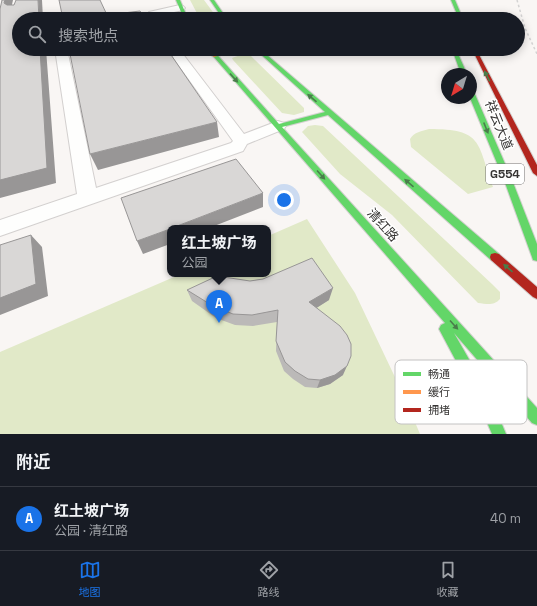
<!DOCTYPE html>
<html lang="zh">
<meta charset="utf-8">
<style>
body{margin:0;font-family:"Space Grotesk","Noto Sans SC",sans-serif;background:#20242c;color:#f1f3f6}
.compass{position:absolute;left:441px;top:68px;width:36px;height:36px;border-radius:50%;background:#171b24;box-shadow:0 2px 10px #0003;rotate:218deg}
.you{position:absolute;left:284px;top:200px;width:14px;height:14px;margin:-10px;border:3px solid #fff;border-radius:50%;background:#1a73e8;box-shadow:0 0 0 6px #1a73e833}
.badge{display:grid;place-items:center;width:26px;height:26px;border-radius:50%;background:#1a73e8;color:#fff;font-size:13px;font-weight:700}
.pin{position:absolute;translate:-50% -33px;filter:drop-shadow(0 1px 2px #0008)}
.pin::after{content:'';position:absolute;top:21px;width:14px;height:12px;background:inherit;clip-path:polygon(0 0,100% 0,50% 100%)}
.popup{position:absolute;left:167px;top:225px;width:104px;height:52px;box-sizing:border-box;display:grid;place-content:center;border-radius:8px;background:#171b24;filter:drop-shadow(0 1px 3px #0005);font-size:13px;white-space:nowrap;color:#9ea1a6}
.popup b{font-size:15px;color:#f1f3f6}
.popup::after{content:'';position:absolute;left:50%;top:100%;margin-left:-8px;border:8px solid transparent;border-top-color:#171b24}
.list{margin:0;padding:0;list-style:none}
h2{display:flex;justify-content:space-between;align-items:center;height:52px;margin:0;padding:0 16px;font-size:17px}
h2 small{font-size:13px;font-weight:400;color:#9ea1a6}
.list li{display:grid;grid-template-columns:26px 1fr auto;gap:12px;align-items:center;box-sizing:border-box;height:64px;padding:0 16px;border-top:1px solid #363941}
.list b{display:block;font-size:15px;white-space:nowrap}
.list p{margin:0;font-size:13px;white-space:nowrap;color:#9ea1a6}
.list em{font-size:13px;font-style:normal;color:#9ea1a6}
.icon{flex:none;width:22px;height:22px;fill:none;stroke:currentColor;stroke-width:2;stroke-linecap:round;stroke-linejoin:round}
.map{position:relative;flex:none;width:537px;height:434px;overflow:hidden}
.search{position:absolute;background:#171b24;box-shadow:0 2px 10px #0003;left:12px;right:12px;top:12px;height:44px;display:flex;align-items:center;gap:10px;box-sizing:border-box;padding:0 14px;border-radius:22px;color:#9ea1a6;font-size:15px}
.sheet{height:116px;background:#171b24}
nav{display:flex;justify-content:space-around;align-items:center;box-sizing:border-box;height:56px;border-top:1px solid #363941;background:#171b24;font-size:11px;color:#9ea1a6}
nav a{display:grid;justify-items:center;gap:2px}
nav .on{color:#1a73e8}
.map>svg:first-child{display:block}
</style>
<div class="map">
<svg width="537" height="434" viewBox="0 0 537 434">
<rect width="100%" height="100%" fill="#f9f6f4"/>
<!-- green -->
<path fill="#e1e9c8" d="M 190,0 L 204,0 L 218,19 L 200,19 Z
M 243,54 L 251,56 L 304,108 L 304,112 L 294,115 L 282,113 L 233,60 L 232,58 Z
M 315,125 L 323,126 L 492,284 L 500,292 L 500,299 C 494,306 487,304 478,303 L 392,215 L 340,174 L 302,132 L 308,126 Z
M 429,129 C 483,129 477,142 493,187 L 468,194 L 411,147 L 410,139 C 414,132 422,131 429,129 Z
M 307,219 L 355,293 L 403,394 L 420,434 L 0,434 L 0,352 L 181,274 L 268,274 L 268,236 Z"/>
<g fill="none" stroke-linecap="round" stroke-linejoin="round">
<!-- street casing -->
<g stroke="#d3d0cf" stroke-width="2">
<path id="street" d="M 180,5 L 183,6 L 185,8 L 183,10 L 156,16 L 156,19 L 146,19 L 149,12 Z
M 55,49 L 67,49 L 96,188 L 231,143 L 233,141 L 167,49 L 179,49 L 244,134 L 278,121 L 284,123 L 286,126 L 284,129 L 247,144 L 243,151 L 0,236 L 0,220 L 77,194 Z"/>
</g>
<!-- fast casing -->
<g stroke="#d3d0cf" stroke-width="2">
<path id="fast" d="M 176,0 L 180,0 L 188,19 L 184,19 Z
M 210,0 L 214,0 L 227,19 L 223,19 Z
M 451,0 L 455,0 L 463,19 L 459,19 Z
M 207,49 L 212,49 L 279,124 L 325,112 L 255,49 L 260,49 L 499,254 L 500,257 L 499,260 L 495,261 L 491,260 L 328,115 L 282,127 L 537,408 L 537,425 L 532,423 L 454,333 L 490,396 L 506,434 L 492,434 L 480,406 L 439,329 L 441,325 L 445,323 Z
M 452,49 L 456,49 L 467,74 L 461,74 Z
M 471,90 L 474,92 L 512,180 L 537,244 L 537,261 L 533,260 L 532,257 L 504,180 L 470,98 Z"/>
</g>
<!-- slow casing -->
<g stroke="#d3d0cf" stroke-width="2">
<path id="slow" d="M 234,49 L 243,49 L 214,57 L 211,55 Z"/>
</g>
<!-- jam casing -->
<g stroke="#d3d0cf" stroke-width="2">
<path id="jam" d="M 472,49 L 476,49 L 537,165 L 537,176 L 533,173 Z
M 495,253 L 499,254 L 537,287 L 537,299 L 533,297 L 491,260 L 490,257 L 491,254 Z"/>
</g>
<!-- street -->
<use href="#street" fill="#fefefd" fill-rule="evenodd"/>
<!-- fast -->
<use href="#fast" fill="#63d668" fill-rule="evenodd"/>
<!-- slow -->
<use href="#slow" fill="#ff974d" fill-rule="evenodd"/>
<!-- jam -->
<use href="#jam" fill="#b3261e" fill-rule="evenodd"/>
<!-- rail -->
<path stroke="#d4d3d3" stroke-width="1.5" stroke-dasharray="2.5 2.5" stroke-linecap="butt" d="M 517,0 L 525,28 L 537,54"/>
</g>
<!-- wall -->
<path fill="#bbb9b8" d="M 263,279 L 329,300 L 316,308 L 343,375 L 330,384 L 317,388 L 305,387 L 293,379 L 284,371 L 276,351 L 277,322 L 253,326 L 235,325 L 216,318 L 192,301 L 187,290 Z"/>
<!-- shaded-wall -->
<path fill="#989696" d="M 5,0 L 13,0 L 10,14 L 4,3 Z
M 38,0 L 42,0 L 43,19 L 39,19 Z
M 40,49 L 46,49 L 56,183 L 0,198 L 0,180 Z
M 217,122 L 219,137 L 98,170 L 90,154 Z
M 263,193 L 263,207 L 209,228 L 172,228 Z
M 170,229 L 170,244 L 143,254 L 137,241 Z
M 31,235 L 42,247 L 48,296 L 0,315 L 0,298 Z
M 333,288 L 329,300 L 307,314 L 309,302 Z
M 347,366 L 343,375 L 330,384 L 317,388 L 320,380 Z"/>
<!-- building -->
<path fill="#d9d7d6" stroke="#989696" d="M 2,0 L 5,0 L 4,3 L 7,5 L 14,5 L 16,0 L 38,0 L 39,19 L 19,19 L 19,49 L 40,49 L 47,168 L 0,180 L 0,9 Z
M 59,0 L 100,0 L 107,15 L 140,11 L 146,19 L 63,19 Z
M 69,49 L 167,49 L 217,122 L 90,154 Z
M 236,159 L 263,193 L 172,228 L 170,228 L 170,229 L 137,241 L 121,198 Z
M 31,235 L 36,284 L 0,298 L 0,245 Z
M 312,258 L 333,288 L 309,302 L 340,326 L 347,335 L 351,344 L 351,356 L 347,366 L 335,375 L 320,380 L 308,379 L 295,371 L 285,362 L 276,341 L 278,310 L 252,315 L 233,314 L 213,306 L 187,290 L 217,276 L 250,281 L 263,279 Z"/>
<!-- one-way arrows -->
<defs><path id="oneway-solid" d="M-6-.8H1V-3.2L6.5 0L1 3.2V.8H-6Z"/></defs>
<g fill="#4a7d4b">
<use href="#oneway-solid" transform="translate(487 76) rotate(-117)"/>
<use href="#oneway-solid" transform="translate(234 78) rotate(48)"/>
<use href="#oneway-solid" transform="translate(312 98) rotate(-139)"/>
<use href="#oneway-solid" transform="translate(486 128) rotate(68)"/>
<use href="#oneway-solid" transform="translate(321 175) rotate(48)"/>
<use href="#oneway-solid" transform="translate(409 183) rotate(-139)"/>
<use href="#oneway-solid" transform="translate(508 268) rotate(-139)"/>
<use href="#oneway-solid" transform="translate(454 325) rotate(48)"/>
</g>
<g text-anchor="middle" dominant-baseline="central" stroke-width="3" stroke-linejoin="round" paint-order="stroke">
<!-- shield labels -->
<rect fill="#fff" stroke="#727170" stroke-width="1" x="486" y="164" width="38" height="20" rx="3"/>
<g font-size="12" font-weight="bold" fill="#363433">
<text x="505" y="174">G554</text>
</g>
<!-- street labels -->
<g font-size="13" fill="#363433" stroke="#fff">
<text transform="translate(499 125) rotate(68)">祥云大道</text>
<text transform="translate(383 225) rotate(48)">清红路</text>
</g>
</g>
<!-- legend -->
<rect x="395" y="360" width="132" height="64" rx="6" fill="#fff" stroke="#c3c2c2" stroke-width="1"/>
<rect x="403" y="372" width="18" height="4" fill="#63d668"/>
<rect x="403" y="390" width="18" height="4" fill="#ff974d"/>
<rect x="403" y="408" width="18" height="4" fill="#b3261e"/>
<g font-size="11" fill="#363433">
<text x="428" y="378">畅通</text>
<text x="428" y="396">缓行</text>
<text x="428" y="414">拥堵</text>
</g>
</svg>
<svg class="compass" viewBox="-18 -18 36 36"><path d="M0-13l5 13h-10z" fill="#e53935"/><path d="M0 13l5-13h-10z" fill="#9ea1a6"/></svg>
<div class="you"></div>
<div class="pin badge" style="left:219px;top:323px">A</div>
<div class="popup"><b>红土坡广场</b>公园</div>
<div class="search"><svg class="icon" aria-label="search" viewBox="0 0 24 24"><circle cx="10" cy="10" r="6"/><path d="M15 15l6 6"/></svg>搜索地点</div>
</div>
<section class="sheet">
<h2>附近<small></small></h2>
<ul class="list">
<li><span class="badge">A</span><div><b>红土坡广场</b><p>公园 · 清红路</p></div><em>40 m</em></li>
</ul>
</section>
<nav>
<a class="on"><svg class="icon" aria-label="map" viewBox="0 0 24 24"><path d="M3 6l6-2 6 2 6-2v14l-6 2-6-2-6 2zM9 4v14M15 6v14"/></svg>地图</a>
<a><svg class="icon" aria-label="directions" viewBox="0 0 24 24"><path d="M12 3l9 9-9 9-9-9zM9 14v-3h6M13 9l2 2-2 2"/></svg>路线</a>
<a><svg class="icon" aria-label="saved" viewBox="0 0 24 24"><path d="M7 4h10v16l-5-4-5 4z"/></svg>收藏</a>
</nav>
